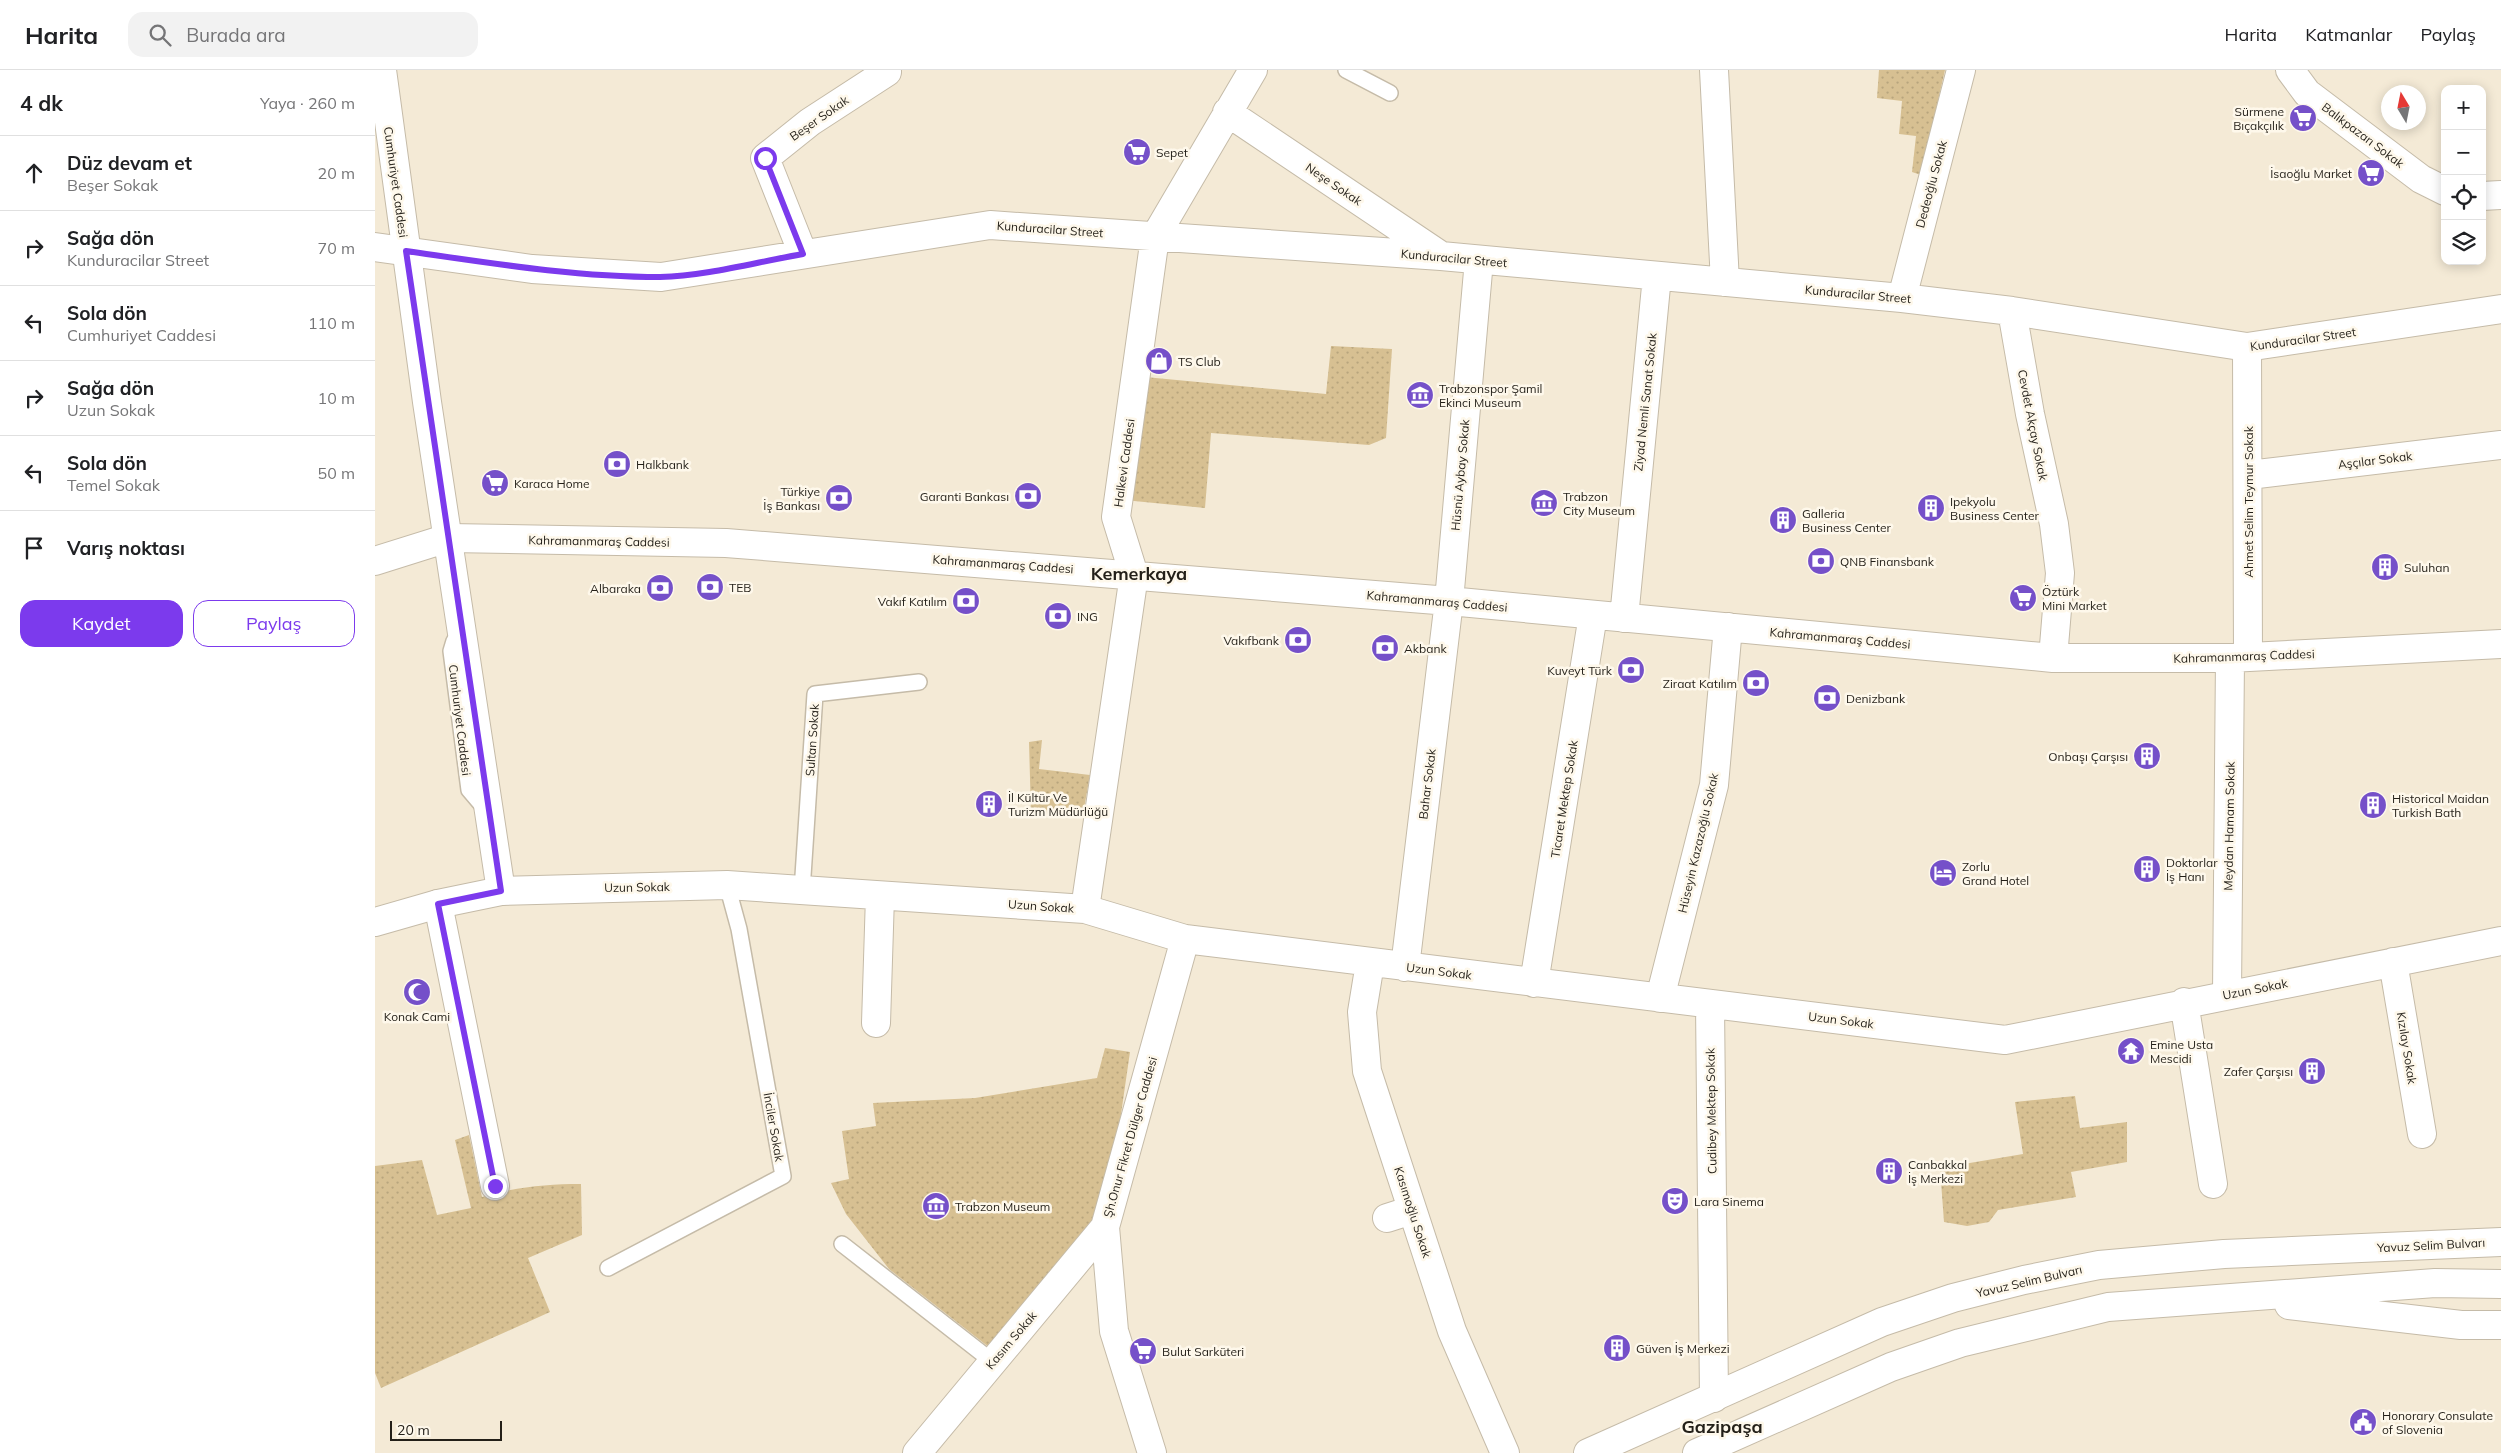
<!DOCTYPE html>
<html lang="tr">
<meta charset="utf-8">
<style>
body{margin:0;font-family:Mulish,sans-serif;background:#f2f2f2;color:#202124}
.controls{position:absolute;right:15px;top:15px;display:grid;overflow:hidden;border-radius:10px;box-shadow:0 2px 12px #0003}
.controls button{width:45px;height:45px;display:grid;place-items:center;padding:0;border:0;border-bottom:1px solid #e0e0e0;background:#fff;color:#202124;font:25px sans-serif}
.compass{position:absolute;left:2006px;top:15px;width:45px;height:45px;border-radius:50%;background:#fff;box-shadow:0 2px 12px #0003;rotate:350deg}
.scale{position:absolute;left:15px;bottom:12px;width:112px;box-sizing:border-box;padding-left:5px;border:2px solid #231f18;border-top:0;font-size:14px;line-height:18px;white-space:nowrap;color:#231f18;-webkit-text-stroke:4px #fef8eb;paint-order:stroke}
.stop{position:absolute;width:15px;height:15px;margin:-11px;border:4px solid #7c3aed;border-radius:50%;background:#fff}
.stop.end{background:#7c3aed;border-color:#fff;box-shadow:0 1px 5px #0008}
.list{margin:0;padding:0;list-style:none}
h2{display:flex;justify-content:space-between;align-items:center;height:65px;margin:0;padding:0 20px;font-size:21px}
h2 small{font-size:16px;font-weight:400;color:#757577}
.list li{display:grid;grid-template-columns:32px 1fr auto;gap:15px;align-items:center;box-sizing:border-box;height:75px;padding:0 20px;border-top:1px solid #e0e0e0}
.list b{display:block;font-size:19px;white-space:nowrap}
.list p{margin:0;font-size:16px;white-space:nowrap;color:#757577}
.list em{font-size:16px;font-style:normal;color:#757577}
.actions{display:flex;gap:10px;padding:15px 20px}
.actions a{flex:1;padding:11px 0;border:1px solid #7c3aed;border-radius:15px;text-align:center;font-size:18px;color:#7c3aed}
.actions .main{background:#7c3aed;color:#fff}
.icon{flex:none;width:28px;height:28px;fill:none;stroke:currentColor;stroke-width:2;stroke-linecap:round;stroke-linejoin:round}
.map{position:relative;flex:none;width:2126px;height:1383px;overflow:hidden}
header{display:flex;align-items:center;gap:30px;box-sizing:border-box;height:70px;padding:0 25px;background:#fff;border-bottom:1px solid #e0e0e0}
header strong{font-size:24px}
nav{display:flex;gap:28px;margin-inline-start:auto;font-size:18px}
.search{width:350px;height:45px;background:#f2f2f2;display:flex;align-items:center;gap:12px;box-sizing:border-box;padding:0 18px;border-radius:15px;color:#757577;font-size:19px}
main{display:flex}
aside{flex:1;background:#fff}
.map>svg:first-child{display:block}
</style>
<header>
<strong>Harita</strong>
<div class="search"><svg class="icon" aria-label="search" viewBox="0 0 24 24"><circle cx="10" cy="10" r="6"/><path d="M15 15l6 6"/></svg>Burada ara</div>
<nav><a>Harita</a><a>Katmanlar</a><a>Paylaş</a></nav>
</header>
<main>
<aside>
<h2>4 dk<small>Yaya · 260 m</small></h2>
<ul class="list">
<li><svg class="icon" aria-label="ahead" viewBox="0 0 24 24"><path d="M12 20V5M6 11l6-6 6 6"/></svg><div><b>Düz devam et</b><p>Beşer Sokak</p></div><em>20 m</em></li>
<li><svg class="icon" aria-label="right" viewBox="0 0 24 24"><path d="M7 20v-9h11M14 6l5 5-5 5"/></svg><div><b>Sağa dön</b><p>Kunduracilar Street</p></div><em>70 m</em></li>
<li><svg class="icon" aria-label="left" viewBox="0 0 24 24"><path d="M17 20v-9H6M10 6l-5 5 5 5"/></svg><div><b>Sola dön</b><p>Cumhuriyet Caddesi</p></div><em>110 m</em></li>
<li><svg class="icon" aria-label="right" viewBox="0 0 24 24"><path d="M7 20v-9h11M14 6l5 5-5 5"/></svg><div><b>Sağa dön</b><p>Uzun Sokak</p></div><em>10 m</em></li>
<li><svg class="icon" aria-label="left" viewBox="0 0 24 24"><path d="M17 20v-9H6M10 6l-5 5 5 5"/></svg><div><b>Sola dön</b><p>Temel Sokak</p></div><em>50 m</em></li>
<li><svg class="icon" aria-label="arrive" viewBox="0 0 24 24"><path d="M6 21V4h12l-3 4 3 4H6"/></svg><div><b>Varış noktası</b></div></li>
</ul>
<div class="actions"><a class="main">Kaydet</a><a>Paylaş</a></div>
</aside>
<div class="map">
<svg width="2126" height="1383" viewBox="0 0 2126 1383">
<defs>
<pattern id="park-dots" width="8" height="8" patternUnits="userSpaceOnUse" patternTransform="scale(1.25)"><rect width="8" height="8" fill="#d7c092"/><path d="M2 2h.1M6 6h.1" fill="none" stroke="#b8a57d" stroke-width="1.8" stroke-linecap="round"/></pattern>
</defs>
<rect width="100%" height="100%" fill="#f4ead6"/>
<!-- park -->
<path fill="url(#park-dots)" d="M 1504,0 L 1570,0 L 1546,105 L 1537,102 L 1541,66 L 1524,64 L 1527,31 L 1502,28 Z
M 956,276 L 1017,279 L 1011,368 L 994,375 L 836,363 L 830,438 L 749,430 L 770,307 L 951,324 Z
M 667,670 L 664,699 L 715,705 L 708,744 L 656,745 L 654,672 Z
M 730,978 L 755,982 L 745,1051 L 725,1132 L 713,1161 L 615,1278 L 514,1199 L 471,1144 L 456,1113 L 474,1109 L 467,1061 L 501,1056 L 498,1033 L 600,1028 L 722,1008 Z
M 1700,1026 L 1705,1058 L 1752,1052 L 1752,1092 L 1696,1102 L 1701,1127 L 1623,1140 L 1614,1152 L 1592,1156 L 1569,1152 L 1565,1098 L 1648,1084 L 1640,1032 Z
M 94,1065 L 107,1127 C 141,1117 172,1114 206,1114 L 207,1165 L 153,1188 L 175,1242 L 6,1318 L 0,1303 L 0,1096 L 47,1090 L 62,1145 L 96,1138 L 80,1070 Z"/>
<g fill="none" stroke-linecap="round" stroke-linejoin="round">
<!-- lane casing -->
<g stroke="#c5bba8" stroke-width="18">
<path id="lane" d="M 971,0 L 1015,23
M 79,571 L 76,581 L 94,720 L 111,740
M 427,821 L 440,624 L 544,612
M 467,1174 L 618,1292
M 233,1198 L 408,1106 L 364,859 L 352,815"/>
</g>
<!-- street casing -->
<g stroke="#c5bba8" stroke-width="30">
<path id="street" d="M 1339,0 L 1350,212
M 1915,0 L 1932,23 L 2046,109 L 2070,121
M 852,42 L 1065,185
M 2107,126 L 2126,125
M 0,177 L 157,199 L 286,207 L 615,155 L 1066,186 L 1527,228 L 1637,241 L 1872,277 L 2126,239
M 428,184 L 390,88 L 435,52 L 512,2 L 510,0
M 1527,228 L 1586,0
M 1637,241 L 1655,344 L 1679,454 L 1685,503 L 1678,588
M 1872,277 L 1873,587
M 1874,405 L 2126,375
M 73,468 L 351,473 L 1074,531 L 1678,588 L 1855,588 L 2126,574
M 1249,548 L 1282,206
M 126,821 L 352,815 L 710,839 L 810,869 L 1630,970 L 2126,871
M 63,834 L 120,1116
M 710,839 L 759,505 L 741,447 L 780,167 L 878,0
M 2018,892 L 2047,1064
M 995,893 L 987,942 L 992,1001 L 1077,1261 L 1130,1383
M 1030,897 L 1074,531 L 1104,190
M 1159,913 L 1218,545
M 1852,924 L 1855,588
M 1285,928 L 1339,715 L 1353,557
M 1809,932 L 1838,1114
M 1335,934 L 1339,1328
M 501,953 L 505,826
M 1012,1148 L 1037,1140
M 542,1383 L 730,1157
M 777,1383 L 739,1261 L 730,1157 L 810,869"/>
</g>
<!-- secondary casing -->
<g stroke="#c5bba8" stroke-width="30">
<path id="secondary" d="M 0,491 L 73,468
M 0,852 L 63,834 L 126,821 L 52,332 L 7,0
M 1914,1235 L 2086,1255 L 2126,1255
M 1213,1383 L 1507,1252 L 1578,1228 L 1649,1210 L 1724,1195 L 1849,1184 L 2126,1172
M 1322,1383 L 1516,1297 L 1585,1273 L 1733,1237 L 2060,1213 L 2126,1214"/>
</g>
<!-- lane -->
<use href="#lane" stroke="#fff" stroke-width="15"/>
<!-- street -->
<use href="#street" stroke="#fff" stroke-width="28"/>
<!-- secondary -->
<use href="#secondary" stroke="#fff" stroke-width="28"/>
</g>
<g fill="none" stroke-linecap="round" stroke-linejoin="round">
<!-- route -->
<path stroke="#7c3aed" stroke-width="6" d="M 120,1116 L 63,834 L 126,821 L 31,181 C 115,193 200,207 285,207 C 332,206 381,192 428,184 L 390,88"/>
</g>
<!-- icons -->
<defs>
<g id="supermarket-disc" transform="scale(1.4375)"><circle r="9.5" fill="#7550c9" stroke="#fef8eb"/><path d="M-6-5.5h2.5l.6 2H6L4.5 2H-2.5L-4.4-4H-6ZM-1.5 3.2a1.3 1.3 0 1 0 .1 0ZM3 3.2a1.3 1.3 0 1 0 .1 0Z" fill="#fff"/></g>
<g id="shop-disc" transform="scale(1.4375)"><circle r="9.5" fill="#7550c9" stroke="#fef8eb"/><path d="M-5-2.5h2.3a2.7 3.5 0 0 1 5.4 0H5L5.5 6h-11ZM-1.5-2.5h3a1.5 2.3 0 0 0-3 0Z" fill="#fff"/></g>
<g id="museum-disc" transform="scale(1.4375)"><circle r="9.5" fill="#7550c9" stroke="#fef8eb"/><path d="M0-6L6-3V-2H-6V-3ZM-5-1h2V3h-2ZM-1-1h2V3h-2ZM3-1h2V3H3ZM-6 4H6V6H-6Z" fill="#fff"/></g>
<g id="bank-disc" transform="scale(1.4375)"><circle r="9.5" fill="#7550c9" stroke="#fef8eb"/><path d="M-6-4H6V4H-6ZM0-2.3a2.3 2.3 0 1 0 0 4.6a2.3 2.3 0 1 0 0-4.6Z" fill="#fff"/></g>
<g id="building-disc" transform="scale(1.4375)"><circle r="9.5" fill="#7550c9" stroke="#fef8eb"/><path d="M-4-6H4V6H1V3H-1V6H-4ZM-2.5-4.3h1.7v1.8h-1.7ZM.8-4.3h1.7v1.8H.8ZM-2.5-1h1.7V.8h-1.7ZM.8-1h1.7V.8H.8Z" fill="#fff"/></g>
<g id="hotel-disc" transform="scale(1.4375)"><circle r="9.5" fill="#7550c9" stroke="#fef8eb"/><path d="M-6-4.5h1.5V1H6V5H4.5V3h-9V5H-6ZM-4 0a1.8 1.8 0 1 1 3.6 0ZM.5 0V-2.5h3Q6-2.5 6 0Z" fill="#fff"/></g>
<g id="mosque-disc" transform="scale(1.4375)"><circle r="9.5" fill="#7550c9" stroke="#fef8eb"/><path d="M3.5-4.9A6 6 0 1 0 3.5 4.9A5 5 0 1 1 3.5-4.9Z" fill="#fff"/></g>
<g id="temple-disc" transform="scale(1.4375)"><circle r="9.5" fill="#7550c9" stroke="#fef8eb"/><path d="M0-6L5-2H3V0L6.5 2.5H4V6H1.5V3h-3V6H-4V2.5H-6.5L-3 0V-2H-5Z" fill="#fff"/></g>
<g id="theatre-disc" transform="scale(1.4375)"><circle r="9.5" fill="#7550c9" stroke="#fef8eb"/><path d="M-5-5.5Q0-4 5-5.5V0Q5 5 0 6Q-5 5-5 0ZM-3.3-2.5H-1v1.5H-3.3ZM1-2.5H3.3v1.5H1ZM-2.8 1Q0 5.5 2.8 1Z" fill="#fff"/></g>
<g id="civic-disc" transform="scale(1.4375)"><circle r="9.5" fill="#7550c9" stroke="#fef8eb"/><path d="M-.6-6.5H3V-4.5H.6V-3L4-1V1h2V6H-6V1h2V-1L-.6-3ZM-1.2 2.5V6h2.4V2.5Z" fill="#fff"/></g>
</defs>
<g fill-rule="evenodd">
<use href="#supermarket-disc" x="1928" y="48"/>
<use href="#supermarket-disc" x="762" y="82"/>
<use href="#supermarket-disc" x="1996" y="103"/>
<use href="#shop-disc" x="784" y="291"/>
<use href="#museum-disc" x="1045" y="325"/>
<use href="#bank-disc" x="242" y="394"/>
<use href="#supermarket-disc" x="120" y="413"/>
<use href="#bank-disc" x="653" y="426"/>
<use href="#bank-disc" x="464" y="428"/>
<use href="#museum-disc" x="1169" y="433"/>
<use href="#building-disc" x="1556" y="438"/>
<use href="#building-disc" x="1408" y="450"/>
<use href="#bank-disc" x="1446" y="491"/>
<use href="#building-disc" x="2010" y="497"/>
<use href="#bank-disc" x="335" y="517"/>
<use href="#bank-disc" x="285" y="518"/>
<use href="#supermarket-disc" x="1648" y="528"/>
<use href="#bank-disc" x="591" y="531"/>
<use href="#bank-disc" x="683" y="546"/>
<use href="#bank-disc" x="923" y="570"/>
<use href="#bank-disc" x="1010" y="578"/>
<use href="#bank-disc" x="1256" y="600"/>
<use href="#bank-disc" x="1381" y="613"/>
<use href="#bank-disc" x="1452" y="628"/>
<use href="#building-disc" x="1772" y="686"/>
<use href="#building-disc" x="614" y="734"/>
<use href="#building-disc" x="1998" y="735"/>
<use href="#building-disc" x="1772" y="799"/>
<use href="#hotel-disc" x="1568" y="803"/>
<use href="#mosque-disc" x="42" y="922"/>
<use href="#temple-disc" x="1756" y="981"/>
<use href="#building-disc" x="1937" y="1001"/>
<use href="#building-disc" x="1514" y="1101"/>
<use href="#theatre-disc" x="1300" y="1131"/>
<use href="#museum-disc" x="561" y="1136"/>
<use href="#building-disc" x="1242" y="1278"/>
<use href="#supermarket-disc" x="768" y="1281"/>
<use href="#civic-disc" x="1988" y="1352"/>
</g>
<g text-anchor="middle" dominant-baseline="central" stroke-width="5" stroke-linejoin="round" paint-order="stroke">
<!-- poi labels -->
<g font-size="12" fill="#231f18" stroke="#fef8eb" text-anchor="start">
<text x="1909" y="41" text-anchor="end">Sürmene<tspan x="1909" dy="14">Bıçakçılık</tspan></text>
<text x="781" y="82">Sepet</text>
<text x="1977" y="103" text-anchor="end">İsaoğlu Market</text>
<text x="803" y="291">TS Club</text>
<text x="1064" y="318">Trabzonspor Şamil<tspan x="1064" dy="14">Ekinci Museum</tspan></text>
<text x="261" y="394">Halkbank</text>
<text x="139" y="413">Karaca Home</text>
<text x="445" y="421" text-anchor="end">Türkiye<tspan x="445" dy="14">İş Bankası</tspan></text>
<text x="634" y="426" text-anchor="end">Garanti Bankası</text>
<text x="1188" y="426">Trabzon<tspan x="1188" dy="14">City Museum</tspan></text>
<text x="1575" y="431">Ipekyolu<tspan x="1575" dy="14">Business Center</tspan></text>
<text x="1427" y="443">Galleria<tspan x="1427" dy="14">Business Center</tspan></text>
<text x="1465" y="491">QNB Finansbank</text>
<text x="2029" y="497">Suluhan</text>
<text x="354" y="517">TEB</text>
<text x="266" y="518" text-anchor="end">Albaraka</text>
<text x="1667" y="521">Öztürk<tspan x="1667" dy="14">Mini Market</tspan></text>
<text x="572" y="531" text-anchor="end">Vakıf Katılım</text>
<text x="702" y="546">ING</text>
<text x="904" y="570" text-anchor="end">Vakıfbank</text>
<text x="1029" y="578">Akbank</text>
<text x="1237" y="600" text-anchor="end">Kuveyt Türk</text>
<text x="1362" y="613" text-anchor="end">Ziraat Katılım</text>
<text x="1471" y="628">Denizbank</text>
<text x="1753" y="686" text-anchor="end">Onbaşı Çarşısı</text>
<text x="633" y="727">İl Kültür Ve<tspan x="633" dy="14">Turizm Müdürlüğü</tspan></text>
<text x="2017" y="728">Historical Maidan<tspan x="2017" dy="14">Turkish Bath</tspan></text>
<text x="1791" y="792">Doktorlar<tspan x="1791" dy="14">İş Hanı</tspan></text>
<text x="1587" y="796">Zorlu<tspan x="1587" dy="14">Grand Hotel</tspan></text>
<text x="42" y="946" text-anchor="middle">Konak Cami</text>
<text x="1775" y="974">Emine Usta<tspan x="1775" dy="14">Mescidi</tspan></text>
<text x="1918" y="1001" text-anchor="end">Zafer Çarşısı</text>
<text x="1533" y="1094">Canbakkal<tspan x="1533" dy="14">İş Merkezi</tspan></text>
<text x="1319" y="1131">Lara Sinema</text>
<text x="580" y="1136">Trabzon Museum</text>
<text x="1261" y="1278">Güven İş Merkezi</text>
<text x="787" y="1281">Bulut Sarküteri</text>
<text x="2007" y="1345">Honorary Consulate<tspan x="2007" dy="14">of Slovenia</tspan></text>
</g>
<!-- street labels -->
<g font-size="12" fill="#231f18" stroke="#fef8eb">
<text transform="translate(444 48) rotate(-35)">Beşer Sokak</text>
<text transform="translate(1988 65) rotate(37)">Balıkpazarı Sokak</text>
<text transform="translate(21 112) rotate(82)">Cumhuriyet Caddesi</text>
<text transform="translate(959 114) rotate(34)">Neşe Sokak</text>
<text transform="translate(1556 114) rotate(-75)">Dedeoğlu Sokak</text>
<text transform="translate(675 159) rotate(4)">Kunduracilar Street</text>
<text transform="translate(1079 188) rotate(5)">Kunduracilar Street</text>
<text transform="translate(1483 224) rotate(5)">Kunduracilar Street</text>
<text transform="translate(1928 269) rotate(-8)">Kunduracilar Street</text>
<text transform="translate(1270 332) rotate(-84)">Ziyad Nemli Sanat Sokak</text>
<text transform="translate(1658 355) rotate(79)">Cevdet Akçay Sokak</text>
<text transform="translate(2000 390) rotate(-7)">Aşçılar Sokak</text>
<text transform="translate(749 393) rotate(-82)">Halkevi Caddesi</text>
<text transform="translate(1085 405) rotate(-85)">Hüsnü Aybay Sokak</text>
<text transform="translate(1873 432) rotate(-90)">Ahmet Selim Teymur Sokak</text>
<text transform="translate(224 471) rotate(1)">Kahramanmaraş Caddesi</text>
<text transform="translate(628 494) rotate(4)">Kahramanmaraş Caddesi</text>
<text transform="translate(1062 531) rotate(5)">Kahramanmaraş Caddesi</text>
<text transform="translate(1465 568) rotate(5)">Kahramanmaraş Caddesi</text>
<text transform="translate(1869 586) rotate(-2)">Kahramanmaraş Caddesi</text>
<text transform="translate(85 650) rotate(83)">Cumhuriyet Caddesi</text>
<text transform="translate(437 670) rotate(-86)">Sultan Sokak</text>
<text transform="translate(1052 714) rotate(-83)">Bahar Sokak</text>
<text transform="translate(1189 729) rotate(-81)">Ticaret Mektep Sokak</text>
<text transform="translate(1854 756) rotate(-89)">Meydan Hamam Sokak</text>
<text transform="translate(1323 773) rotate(-77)">Hüseyin Kazazoğlu Sokak</text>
<text transform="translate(262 817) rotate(-1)">Uzun Sokak</text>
<text transform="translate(666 836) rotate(4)">Uzun Sokak</text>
<text transform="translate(1064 901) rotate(7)">Uzun Sokak</text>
<text transform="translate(1880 919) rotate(-11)">Uzun Sokak</text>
<text transform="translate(1466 950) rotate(7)">Uzun Sokak</text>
<text transform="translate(2032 978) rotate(81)">Kızılay Sokak</text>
<text transform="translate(1336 1041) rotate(-91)">Cudibey Mektep Sokak</text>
<text transform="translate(399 1057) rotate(80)">İnciler Sokak</text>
<text transform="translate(755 1067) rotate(-74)">Şh.Onur Fikret Dülger Caddesi</text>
<text transform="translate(1038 1142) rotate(72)">Kasımoğlu Sokak</text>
<text transform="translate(2056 1175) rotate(-3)">Yavuz Selim Bulvarı</text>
<text transform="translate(1654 1211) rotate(-13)">Yavuz Selim Bulvarı</text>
<text transform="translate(636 1270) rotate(-50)">Kasım Sokak</text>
</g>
<!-- district labels -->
<g font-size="18" font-weight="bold" fill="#231f18" stroke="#fef8eb">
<text x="764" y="503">Kemerkaya</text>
<text x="1347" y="1356">Gazipaşa</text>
</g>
</g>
</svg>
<div class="controls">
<button>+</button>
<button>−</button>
<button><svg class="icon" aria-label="locate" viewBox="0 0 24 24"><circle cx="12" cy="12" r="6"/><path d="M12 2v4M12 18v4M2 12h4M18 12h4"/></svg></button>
<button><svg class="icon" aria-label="layers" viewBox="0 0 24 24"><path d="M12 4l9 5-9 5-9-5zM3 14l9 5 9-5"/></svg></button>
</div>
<svg class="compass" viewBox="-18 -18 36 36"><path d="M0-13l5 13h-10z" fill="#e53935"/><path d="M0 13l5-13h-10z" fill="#757577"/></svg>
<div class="scale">20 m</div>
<div class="stop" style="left:390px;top:88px"></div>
<div class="stop end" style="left:120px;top:1116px"></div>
</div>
</main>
